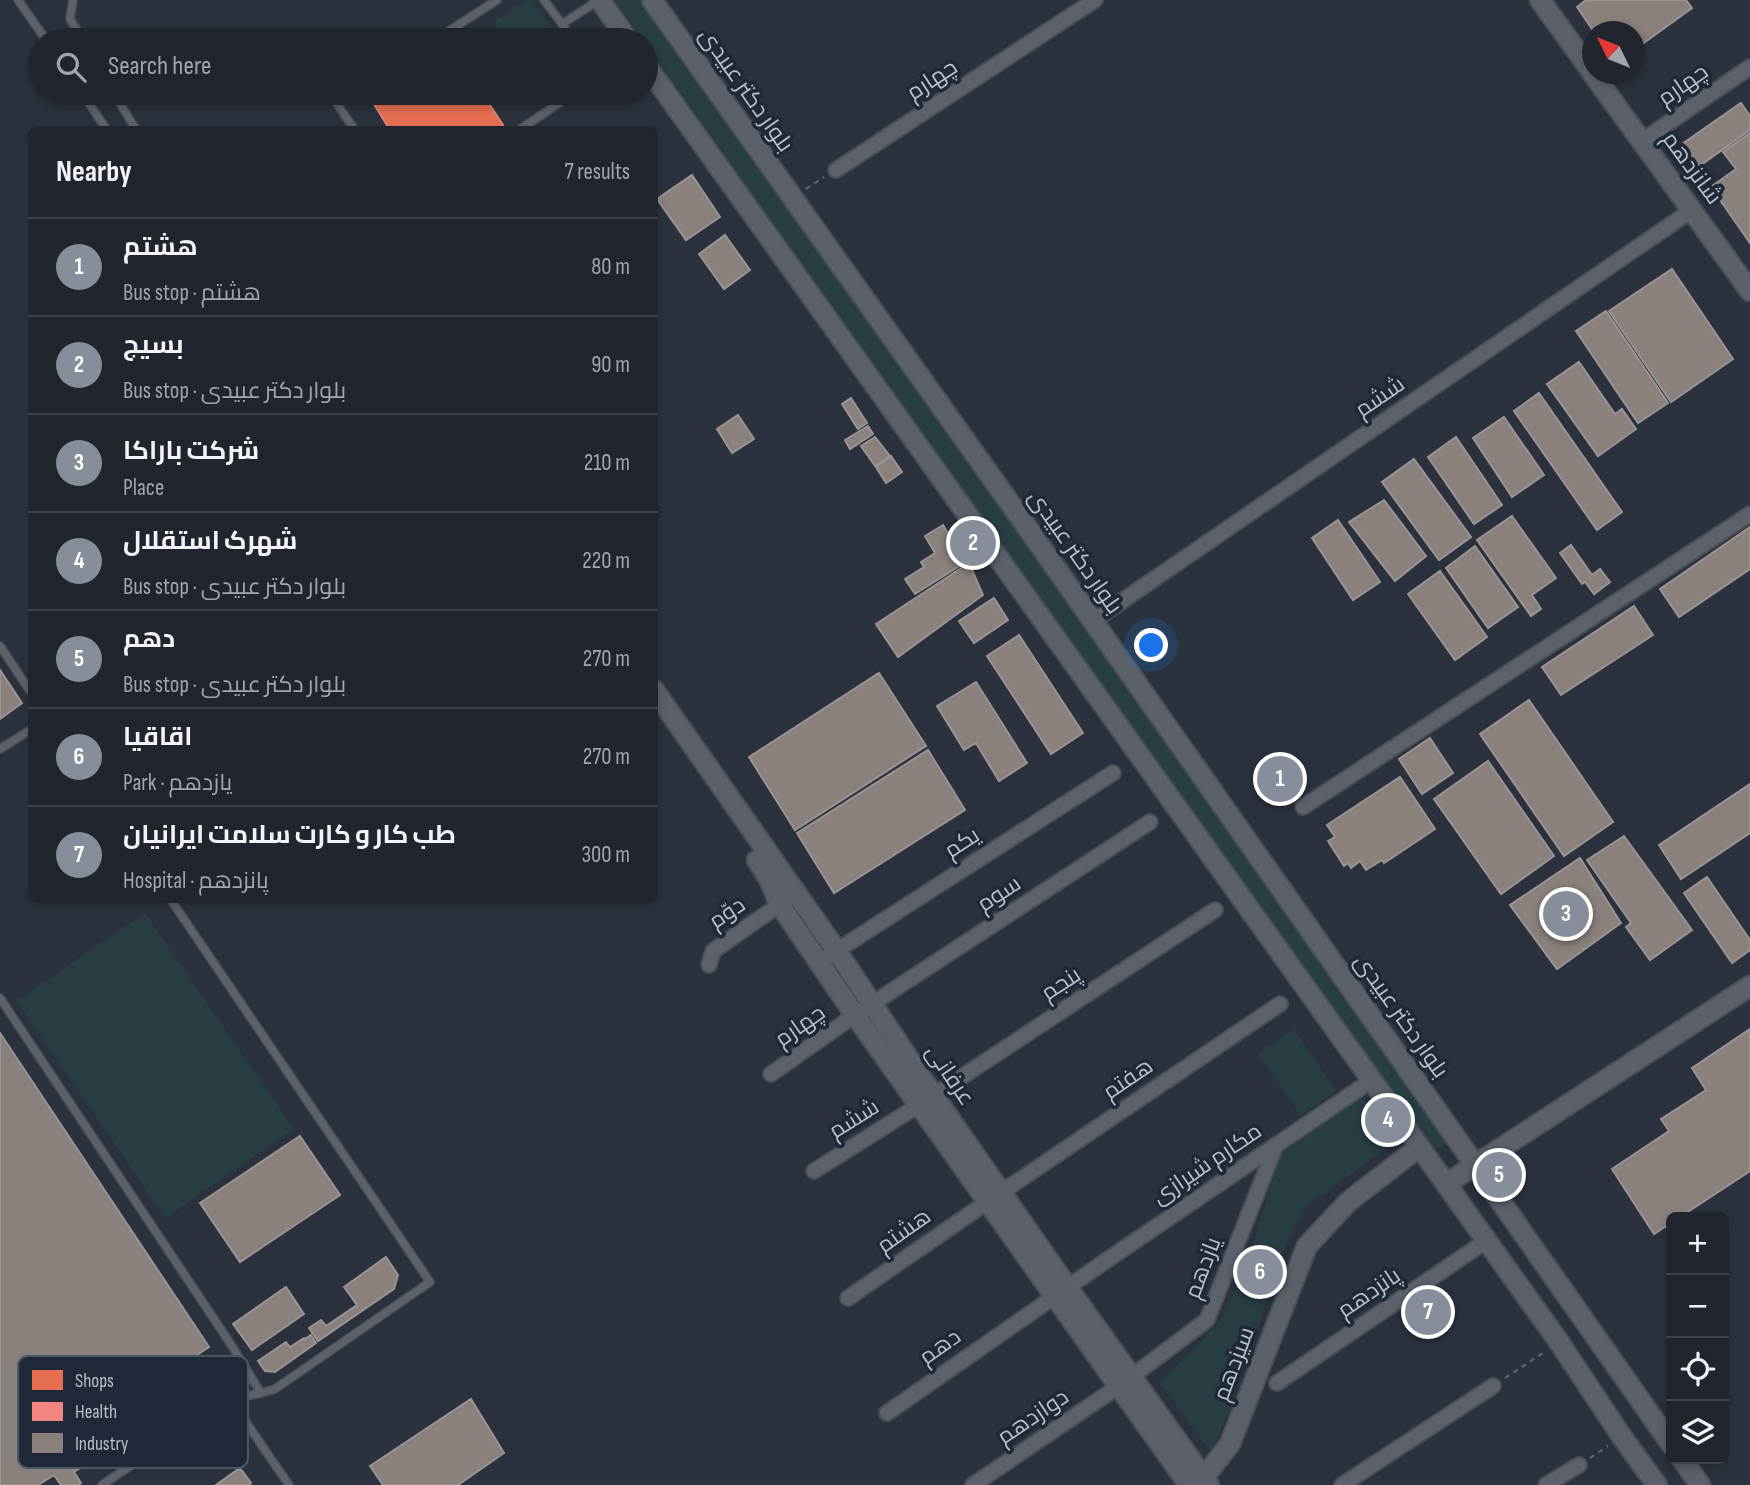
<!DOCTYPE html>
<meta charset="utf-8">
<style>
body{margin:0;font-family:"Sofia Sans Condensed",Cairo,sans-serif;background:#2d323a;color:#f1f3f6}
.controls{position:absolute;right:21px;bottom:21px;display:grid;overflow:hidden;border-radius:10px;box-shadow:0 4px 10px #0003}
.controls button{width:63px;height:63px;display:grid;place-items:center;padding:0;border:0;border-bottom:2px solid #3e434a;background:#21262e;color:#f1f3f6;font:35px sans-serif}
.compass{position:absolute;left:1582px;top:21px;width:63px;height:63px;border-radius:50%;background:#21262e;box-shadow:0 4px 10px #0003;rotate:313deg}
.you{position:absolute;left:1152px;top:646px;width:24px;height:24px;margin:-18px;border:5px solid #fff;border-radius:50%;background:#1a73e8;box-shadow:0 0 0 10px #1a73e833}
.badge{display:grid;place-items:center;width:46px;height:46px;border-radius:50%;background:#878e9a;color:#fff;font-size:23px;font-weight:700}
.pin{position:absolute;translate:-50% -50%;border:4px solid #fff;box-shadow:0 2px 7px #0006}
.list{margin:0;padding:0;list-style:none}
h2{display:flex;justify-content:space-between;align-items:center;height:91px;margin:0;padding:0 28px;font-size:30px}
h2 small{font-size:23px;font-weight:400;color:#a2a5aa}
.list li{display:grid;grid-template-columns:46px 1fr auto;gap:21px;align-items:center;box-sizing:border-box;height:98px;padding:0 28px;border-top:2px solid #3e434a}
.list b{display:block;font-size:26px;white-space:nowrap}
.list p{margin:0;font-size:23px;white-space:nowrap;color:#a2a5aa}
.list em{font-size:23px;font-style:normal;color:#a2a5aa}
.icon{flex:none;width:38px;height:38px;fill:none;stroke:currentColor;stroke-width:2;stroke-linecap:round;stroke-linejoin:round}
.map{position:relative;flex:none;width:1750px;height:1485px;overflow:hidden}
.search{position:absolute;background:#21262e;box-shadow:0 4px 10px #0003;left:28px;top:28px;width:630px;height:77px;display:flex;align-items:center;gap:18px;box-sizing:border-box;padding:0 24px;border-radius:38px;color:#a2a5aa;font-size:26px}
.panel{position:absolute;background:#21262e;box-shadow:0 4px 10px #0003;left:28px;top:126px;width:630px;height:777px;border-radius:10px}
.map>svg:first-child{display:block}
</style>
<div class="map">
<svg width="1750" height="1485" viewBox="0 0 1750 1485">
<rect width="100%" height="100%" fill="#2c323d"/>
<!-- green -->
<path fill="#293e43" d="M 526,0 L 532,0 L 559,40 L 505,40 L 494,22 Z
M 615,0 L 642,0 L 1447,1140 C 1444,1147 1438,1150 1430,1147 L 1050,615 L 646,43 L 646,40 L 644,40 Z
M 145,913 L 294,1129 L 165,1218 L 17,1001 Z
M 1294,1029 L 1336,1091 L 1300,1115 L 1258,1053 Z
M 1362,1097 L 1394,1143 L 1335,1185 L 1305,1207 L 1288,1239 L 1227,1416 L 1211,1452 L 1159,1382 L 1190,1353 L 1220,1321 L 1249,1260 L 1275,1170 L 1283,1152 Z"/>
<!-- shops -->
<path fill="#e76f51" stroke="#d98776" stroke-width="2" d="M 367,93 L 482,93 L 503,125 L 496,130 L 390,130 Z"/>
<!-- health -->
<path fill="#f28482" stroke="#e19698" stroke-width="2" d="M 1423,1288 L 1448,1324 L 1432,1335 L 1408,1299 Z"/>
<!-- industry -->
<path fill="#8a817c" stroke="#989494" stroke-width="2" d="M 1586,0 L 1686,0 L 1692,8 L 1634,50 L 1634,32 L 1594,32 L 1577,7 Z
M 1741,103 L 1750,116 L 1750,130 L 1698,167 L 1682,144 Z
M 1750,133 L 1750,243 L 1711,187 L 1736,169 L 1723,152 Z
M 692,175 L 720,217 L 686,240 L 657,199 Z
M 725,235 L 750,270 L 724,289 L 699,254 Z
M 1672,269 L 1733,359 L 1671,402 L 1609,311 Z
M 1606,311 L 1668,403 L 1638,423 L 1576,331 Z
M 1579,362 L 1615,414 L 1622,409 L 1636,429 L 1598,456 L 1547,384 Z
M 1539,393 L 1622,512 L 1597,530 L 1514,411 Z
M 851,398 L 867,423 L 858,429 L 842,404 Z
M 738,415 L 754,439 L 732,453 L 717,429 Z
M 1504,417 L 1544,475 L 1512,497 L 1473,438 Z
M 868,426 L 873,434 L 850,449 L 845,440 Z
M 875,437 L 890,456 L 875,466 L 861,446 Z
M 1456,437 L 1502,505 L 1474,524 L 1428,457 Z
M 891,456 L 902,472 L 886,483 L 876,467 Z
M 1414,459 L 1471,537 L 1439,560 L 1382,482 Z
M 1384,500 L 1426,556 L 1395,581 L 1349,522 Z
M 1512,516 L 1556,578 L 1532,595 L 1541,609 L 1531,616 L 1477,540 Z
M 1338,520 L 1380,582 L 1353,600 L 1312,538 Z
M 943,525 L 966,562 L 915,594 L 905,579 L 924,567 L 921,562 L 935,553 L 925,536 Z
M 1750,527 L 1750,569 L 1679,617 L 1660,589 Z
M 1571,545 L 1592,575 L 1600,569 L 1610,582 L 1594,594 L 1585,582 L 1582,584 L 1560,553 Z
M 1475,546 L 1518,607 L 1488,628 L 1446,568 Z
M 969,563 L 983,595 L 898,657 L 876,624 Z
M 1440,571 L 1487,637 L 1455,660 L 1408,594 Z
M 994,598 L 1008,620 L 974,643 L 959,621 Z
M 1634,606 L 1653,635 L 1561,695 L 1542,667 Z
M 1019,635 L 1083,733 L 1051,754 L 987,656 Z
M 0,670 L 22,703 L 0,719 Z
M 879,673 L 926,746 L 795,830 L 749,757 Z
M 976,682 L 1027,763 L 999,781 L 976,743 L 964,750 L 937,706 Z
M 1529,700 L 1613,822 L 1564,856 L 1480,734 Z
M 1430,738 L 1453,773 L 1422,794 L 1399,759 Z
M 928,750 L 965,810 L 834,893 L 797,833 Z
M 1488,761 L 1554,856 L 1501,894 L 1434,799 Z
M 1400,777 L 1435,829 L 1384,863 L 1382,860 L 1366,870 L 1360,861 L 1351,868 L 1348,863 L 1344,866 L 1328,841 L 1335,837 L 1327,825 Z
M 1750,784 L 1750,833 L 1681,879 L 1659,845 Z
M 1624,836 L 1692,930 L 1650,960 L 1626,927 L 1631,923 L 1587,860 Z
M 1580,858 L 1621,923 L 1557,969 L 1510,905 Z
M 1707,877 L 1750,940 L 1750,950 L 1732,963 L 1684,893 Z
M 1750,1029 L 1750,1171 L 1680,1217 L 1671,1217 L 1671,1223 L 1654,1234 L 1612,1169 L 1669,1131 L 1661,1119 L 1706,1090 L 1692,1068 Z
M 0,1033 L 209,1347 L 197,1355 L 204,1367 L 199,1370 L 202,1376 L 195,1381 L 188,1371 L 172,1381 L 170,1378 L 165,1381 L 168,1386 L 111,1423 L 123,1440 L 74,1472 L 81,1483 L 78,1485 L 61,1485 L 54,1475 L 38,1485 L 0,1485 Z
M 300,1136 L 340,1195 L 240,1262 L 200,1203 Z
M 386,1257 L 398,1275 L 394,1289 L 318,1341 L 309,1328 L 321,1320 L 326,1326 L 357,1305 L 344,1287 Z
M 286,1287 L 304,1314 L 252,1350 L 233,1324 Z
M 311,1335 L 316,1343 L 275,1372 L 265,1371 L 258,1361 L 286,1342 L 290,1347 L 304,1338 L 305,1339 Z
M 471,1399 L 504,1453 L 458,1485 L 383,1485 L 370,1466 Z
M 240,1468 L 251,1483 L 249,1485 L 216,1485 Z"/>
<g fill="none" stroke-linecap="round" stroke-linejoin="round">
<!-- lane casing -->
<g stroke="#494e56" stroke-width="10">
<path id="lane" d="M 18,0 L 46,40
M 73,0 L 70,19 L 83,40
M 544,0 L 562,24 L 572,40
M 562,24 L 599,0
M 435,40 L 497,0
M 82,93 L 107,130
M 114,93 L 136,130
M 354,93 L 337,104 L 355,130
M 519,130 L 574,93
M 0,646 L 32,694
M 0,749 L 32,729
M 0,998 L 228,1340 L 261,1393
M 230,1399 L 289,1485
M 102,1485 L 230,1399 L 261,1393 L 275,1389 L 430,1282 L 171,900"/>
</g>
<!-- street casing -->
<g stroke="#494e56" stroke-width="18">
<path id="street" d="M 1642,141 L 1750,67
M 836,170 L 1095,0
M 1093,621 L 1692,210
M 1303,807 L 1750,514
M 819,962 L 1113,773
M 709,965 L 713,951 L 786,900
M 771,1074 L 855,1015 L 1150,822
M 814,1171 L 919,1105 L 1215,910
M 848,1298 L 987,1202 L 1280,1004
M 1277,1383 L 1486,1241
M 887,1413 L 1107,1260 L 1372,1080
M 973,1485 L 1119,1386 L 1207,1320 L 1276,1145
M 1342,1485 L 1493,1386
M 1546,1485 L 1579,1465"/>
</g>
<!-- secondary casing -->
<g stroke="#494e56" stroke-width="23">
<path id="secondary" d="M 600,0 L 628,40
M 652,0 L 1036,540 L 1671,1444
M 1540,0 L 1592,72
M 646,65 L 1446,1184 L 1559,1342 L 1622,1437 L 1657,1485
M 1593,74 L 1750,291
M 654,690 L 836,950 L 933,1095 L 1068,1288 L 1209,1485
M 757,860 L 769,879 L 780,905 L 855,1015 L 1189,1485
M 1446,1184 L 1750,986
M 1682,1459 L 1700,1485
M 1204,1477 L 1230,1444 L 1307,1246 L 1348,1202 L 1419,1147"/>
</g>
<!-- path -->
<path stroke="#5a6066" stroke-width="2.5" stroke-dasharray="5 5" stroke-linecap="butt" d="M 806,189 L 824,177
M 1505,1378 L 1546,1351
M 1590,1458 L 1608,1446"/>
<!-- lane -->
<use href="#lane" stroke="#5d626a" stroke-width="7"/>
<!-- street -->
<use href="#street" stroke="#5d626a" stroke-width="14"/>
<!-- secondary -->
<use href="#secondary" stroke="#5c6068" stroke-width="19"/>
</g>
<g text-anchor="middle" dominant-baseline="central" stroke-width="7" stroke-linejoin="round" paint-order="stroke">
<!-- street labels -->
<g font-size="23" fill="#b8bfcc" stroke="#1f2938">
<text transform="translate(932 80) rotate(-33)">چهارم</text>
<text transform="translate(1683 85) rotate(-35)">چهارم</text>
<text transform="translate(746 90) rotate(55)">بلوار دکتر عبیدی</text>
<text transform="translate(1692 168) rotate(54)">شانزدهم</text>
<text transform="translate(1380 397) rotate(-34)">ششم</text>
<text transform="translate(1075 552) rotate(55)">بلوار دکتر عبیدی</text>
<text transform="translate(962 843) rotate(-33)">یکم</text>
<text transform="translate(999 894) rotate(-33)">سوم</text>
<text transform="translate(727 913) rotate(-34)">دوّم</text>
<text transform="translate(1061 984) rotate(-33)">پنجم</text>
<text transform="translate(1401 1016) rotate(55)">بلوار دکتر عبیدی</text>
<text transform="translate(800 1026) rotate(-35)">چهارم</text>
<text transform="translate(950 1075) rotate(56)">عرفانی</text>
<text transform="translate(1128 1079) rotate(-34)">هفتم</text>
<text transform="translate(854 1119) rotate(-32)">ششم</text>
<text transform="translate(1207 1164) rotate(-34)">مکارم شیرازی</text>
<text transform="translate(904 1231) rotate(-35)">هشتم</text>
<text transform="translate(1203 1268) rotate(-69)">یازدهم</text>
<text transform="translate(1369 1293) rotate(-34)">پانزدهم</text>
<text transform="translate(940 1347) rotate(-35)">دهم</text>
<text transform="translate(1234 1364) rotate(-69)">سیزدهم</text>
<text transform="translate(1033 1417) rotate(-34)">دوازدهم</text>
</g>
</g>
<!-- legend -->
<rect x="18" y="1356" width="230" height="112" rx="10" fill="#1f2938" stroke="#4d5664" stroke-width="2"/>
<rect x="32" y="1370" width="31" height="20" fill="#e76f51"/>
<rect x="32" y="1402" width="31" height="19" fill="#f28482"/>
<rect x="32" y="1433" width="31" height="20" fill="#8a817c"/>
<g font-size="19" fill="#b8bfcc">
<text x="75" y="1387">Shops</text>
<text x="75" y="1418">Health</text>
<text x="75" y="1450">Industry</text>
</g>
</svg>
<div class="controls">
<button>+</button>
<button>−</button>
<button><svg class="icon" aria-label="locate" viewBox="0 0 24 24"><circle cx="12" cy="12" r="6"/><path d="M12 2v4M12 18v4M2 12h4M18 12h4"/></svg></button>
<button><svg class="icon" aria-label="layers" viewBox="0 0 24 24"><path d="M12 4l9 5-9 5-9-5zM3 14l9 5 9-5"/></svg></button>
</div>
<svg class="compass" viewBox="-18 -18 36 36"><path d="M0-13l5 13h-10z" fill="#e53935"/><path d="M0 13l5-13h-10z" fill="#a2a5aa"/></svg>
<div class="you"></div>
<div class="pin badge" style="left:1280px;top:779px">1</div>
<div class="pin badge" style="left:973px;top:543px">2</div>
<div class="pin badge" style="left:1566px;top:914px">3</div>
<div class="pin badge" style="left:1388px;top:1120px">4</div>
<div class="pin badge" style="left:1499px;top:1175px">5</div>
<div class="pin badge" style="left:1260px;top:1272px">6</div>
<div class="pin badge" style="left:1428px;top:1312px">7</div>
<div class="search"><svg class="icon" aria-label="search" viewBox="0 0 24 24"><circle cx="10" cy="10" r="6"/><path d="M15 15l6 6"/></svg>Search here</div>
<section class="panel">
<h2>Nearby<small>7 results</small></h2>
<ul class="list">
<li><span class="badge">1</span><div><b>هشتم</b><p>Bus stop · هشتم</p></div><em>80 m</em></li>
<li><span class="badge">2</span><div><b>بسیج</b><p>Bus stop · بلوار دکتر عبیدی</p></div><em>90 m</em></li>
<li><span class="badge">3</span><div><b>شرکت باراکا</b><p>Place</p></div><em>210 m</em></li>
<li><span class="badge">4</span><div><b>شهرک استقلال</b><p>Bus stop · بلوار دکتر عبیدی</p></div><em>220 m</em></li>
<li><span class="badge">5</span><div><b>دهم</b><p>Bus stop · بلوار دکتر عبیدی</p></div><em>270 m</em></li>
<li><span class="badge">6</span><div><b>اقاقیا</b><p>Park · یازدهم</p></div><em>270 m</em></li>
<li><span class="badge">7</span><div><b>طب کار و کارت سلامت ایرانیان</b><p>Hospital · پانزدهم</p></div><em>300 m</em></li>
</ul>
</section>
</div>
